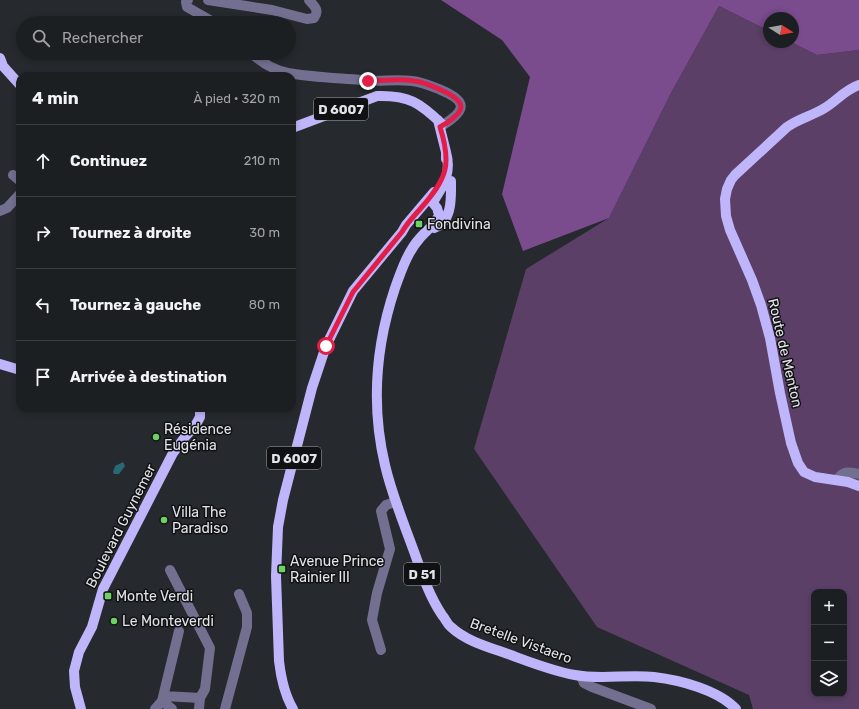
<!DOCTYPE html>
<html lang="fr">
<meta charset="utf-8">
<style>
body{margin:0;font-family:Rubik,sans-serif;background:#25272a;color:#f1f3f6}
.controls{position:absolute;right:12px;bottom:12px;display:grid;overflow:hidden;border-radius:8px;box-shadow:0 2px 6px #0003}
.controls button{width:36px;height:36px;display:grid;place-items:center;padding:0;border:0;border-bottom:1px solid #3a3d40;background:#1c1f22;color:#f1f3f6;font:20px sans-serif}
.compass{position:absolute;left:763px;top:12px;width:36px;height:36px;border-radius:50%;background:#1c1f22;box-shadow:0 2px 6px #0003;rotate:101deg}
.stop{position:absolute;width:12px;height:12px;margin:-9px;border:3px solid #e11d48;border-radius:50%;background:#fff}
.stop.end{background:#e11d48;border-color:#fff;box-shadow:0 1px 4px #0008}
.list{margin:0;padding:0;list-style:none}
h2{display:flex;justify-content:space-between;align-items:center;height:52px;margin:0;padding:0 16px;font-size:17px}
h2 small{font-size:13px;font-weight:400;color:#a0a2a5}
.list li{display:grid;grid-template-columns:26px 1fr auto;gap:12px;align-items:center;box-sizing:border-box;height:72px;padding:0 16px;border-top:1px solid #3a3d40}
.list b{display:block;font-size:15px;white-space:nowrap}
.list em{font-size:13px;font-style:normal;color:#a0a2a5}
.icon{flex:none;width:22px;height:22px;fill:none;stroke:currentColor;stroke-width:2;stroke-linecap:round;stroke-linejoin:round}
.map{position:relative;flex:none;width:859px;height:709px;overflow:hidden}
.search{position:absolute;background:#1c1f22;box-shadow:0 2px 6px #0003;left:16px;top:16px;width:280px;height:44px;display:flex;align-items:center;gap:10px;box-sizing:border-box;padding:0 14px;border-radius:22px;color:#a0a2a5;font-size:15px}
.panel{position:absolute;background:#1c1f22;box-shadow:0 2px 6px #0003;left:16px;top:72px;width:280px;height:340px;border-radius:12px}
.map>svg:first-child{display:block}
</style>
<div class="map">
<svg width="859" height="709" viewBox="0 0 859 709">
<rect width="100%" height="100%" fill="#26292d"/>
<!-- green -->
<path fill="#5b3f67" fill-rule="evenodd" d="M 719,6 L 769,31 L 769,42 L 791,42 L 817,55 L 859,50 L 859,709 L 753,709 L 749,695 L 597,627 L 474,449 L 526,269 L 609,218 L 671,93 ZM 814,592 L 844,592 L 844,694 L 814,694 Z"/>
<!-- forest -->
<path fill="#7a4c8e" d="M 441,0 L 859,0 L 859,50 L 817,55 L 791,42 L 793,42 L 793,18 L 769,18 L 769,31 L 719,6 L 671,93 L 609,218 L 523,251 L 502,194 L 530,77 L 502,40 Z"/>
<!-- water -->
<path fill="#286877" d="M 123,462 L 125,466 L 119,474 L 114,474 L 113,472 L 115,466 Z"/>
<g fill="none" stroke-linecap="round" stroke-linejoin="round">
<!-- minor -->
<path stroke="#736f90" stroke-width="10" d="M 188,0 L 186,2 L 187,7 L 215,23
M 208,0 L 272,10 L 307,19 L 314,18 C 320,10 314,6 309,0
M 251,53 C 262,63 273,70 288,73 C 311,77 336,78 360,80 C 378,82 395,79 412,81 C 422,82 431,86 441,90 C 467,101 467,110 443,125
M 13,175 L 20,181
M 0,211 L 7,208 L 20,194
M 837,480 C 844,470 848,472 859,474
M 381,650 L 372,620 L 377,593 L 390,549 L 381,511 L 386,505 L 395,502
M 581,676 L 584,683 L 592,687 L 651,709
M 164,696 L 200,698 L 205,689 L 210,648 L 170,570
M 155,709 L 162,701
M 172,709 L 162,701 L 179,631
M 199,709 L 200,698
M 225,709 L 247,627 L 247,613 L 239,594"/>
<!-- major -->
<path stroke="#bfb5fa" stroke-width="10" d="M 0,58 L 3,66 L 20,85
M 859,85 C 844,90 836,102 823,109 C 811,116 798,119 787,127 L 735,175 L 731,180 L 727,189 L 725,199 L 726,216 L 730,230 L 752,280 L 761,305 L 770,338 L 780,393 L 791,443 L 798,463 L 804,472 L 815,477 L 848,482 L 859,486
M 438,120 L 446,152 L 446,159
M 292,128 L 377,96 C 409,95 420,103 442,124
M 446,152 C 450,166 448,177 441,189 C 438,194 435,198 433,203 L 437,208 L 439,215 C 435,225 427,230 420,238 C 408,251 401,271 395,288 C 376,345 371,406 385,465 C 392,496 405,526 416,557 C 423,577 430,597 442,615 C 445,618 447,624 451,627 C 466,641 488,647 508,654 C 530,662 552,671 575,675 C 601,680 628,674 654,677 C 680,680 718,690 736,709
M 434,228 C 453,221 451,197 451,181
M 0,364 L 20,370
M 81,709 L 75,687 L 74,671 L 79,652 L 92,627 L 103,589 L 173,453 L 185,437 L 195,426 L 200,417 L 200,408
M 293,709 C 284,694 281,678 279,661 L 276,576 L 278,527 L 283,500 L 312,388 L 326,346 L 353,291 L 402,232 L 406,225 L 434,192"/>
</g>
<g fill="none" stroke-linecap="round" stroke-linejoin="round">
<!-- route -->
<path stroke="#e11d48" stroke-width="5" d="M 326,346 L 353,292 L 402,232 C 407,223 414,216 421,208 C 447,178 452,165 440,127 C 464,113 471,103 441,90 C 432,86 424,82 414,81 C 399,78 383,81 368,81"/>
</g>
<!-- markers -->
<g fill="#6cd362" stroke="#101113" stroke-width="1.5">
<rect x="415" y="220" width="8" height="8" rx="2"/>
<circle cx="156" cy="437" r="4"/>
<circle cx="164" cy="520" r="4"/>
<rect x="278" y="565" width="8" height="8" rx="2"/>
<rect x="104" y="592" width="8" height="8" rx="2"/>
<circle cx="114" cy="621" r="4"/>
</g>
<g text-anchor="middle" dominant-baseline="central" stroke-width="3" stroke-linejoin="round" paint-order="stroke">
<!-- shield labels -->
<g fill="#101113" stroke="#a3a5a7" stroke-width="1">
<rect x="314" y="98" width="54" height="22" rx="3"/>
<rect x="267" y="447" width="54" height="22" rx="3"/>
<rect x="404" y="563" width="36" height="22" rx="3"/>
</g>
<g font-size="13" font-weight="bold" fill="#e2e4e7">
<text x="341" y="109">D 6007</text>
<text x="294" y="458">D 6007</text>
<text x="422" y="574">D 51</text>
</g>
<!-- poi labels -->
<g font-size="14" fill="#e2e4e7" stroke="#101113" text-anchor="start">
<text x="427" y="224">Fondivina</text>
<text x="164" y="429">Résidence<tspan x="164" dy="16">Eugénia</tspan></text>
<text x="172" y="512">Villa The<tspan x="172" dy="16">Paradiso</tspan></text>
<text x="290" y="561">Avenue Prince<tspan x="290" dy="16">Rainier III</tspan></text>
<text x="116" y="596">Monte Verdi</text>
<text x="122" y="621">Le Monteverdi</text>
</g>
<!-- street labels -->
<g font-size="14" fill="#e2e4e7" stroke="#101113">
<text transform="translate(785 353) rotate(77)">Route de Menton</text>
<text transform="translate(121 526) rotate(-63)">Boulevard Guynemer</text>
<text transform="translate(521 641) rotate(20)">Bretelle Vistaero</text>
</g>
</g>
</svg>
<div class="controls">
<button>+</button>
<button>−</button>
<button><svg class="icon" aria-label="layers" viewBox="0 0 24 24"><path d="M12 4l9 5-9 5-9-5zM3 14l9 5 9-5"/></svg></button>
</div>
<svg class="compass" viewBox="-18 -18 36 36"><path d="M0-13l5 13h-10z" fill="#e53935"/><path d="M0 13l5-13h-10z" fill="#a0a2a5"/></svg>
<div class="stop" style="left:326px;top:346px"></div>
<div class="stop end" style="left:368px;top:81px"></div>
<div class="search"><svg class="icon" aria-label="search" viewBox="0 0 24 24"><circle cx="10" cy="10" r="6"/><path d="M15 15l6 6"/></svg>Rechercher</div>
<section class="panel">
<h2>4 min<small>À pied · 320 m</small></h2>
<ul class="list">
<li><svg class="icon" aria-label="ahead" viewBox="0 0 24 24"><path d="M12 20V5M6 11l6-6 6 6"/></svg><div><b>Continuez</b></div><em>210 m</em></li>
<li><svg class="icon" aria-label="right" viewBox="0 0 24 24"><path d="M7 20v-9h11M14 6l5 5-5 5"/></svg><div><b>Tournez à droite</b></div><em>30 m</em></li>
<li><svg class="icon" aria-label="left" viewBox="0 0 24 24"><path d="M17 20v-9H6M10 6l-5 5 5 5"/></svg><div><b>Tournez à gauche</b></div><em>80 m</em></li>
<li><svg class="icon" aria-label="arrive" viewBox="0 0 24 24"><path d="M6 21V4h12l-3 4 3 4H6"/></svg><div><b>Arrivée à destination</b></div></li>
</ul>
</section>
</div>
